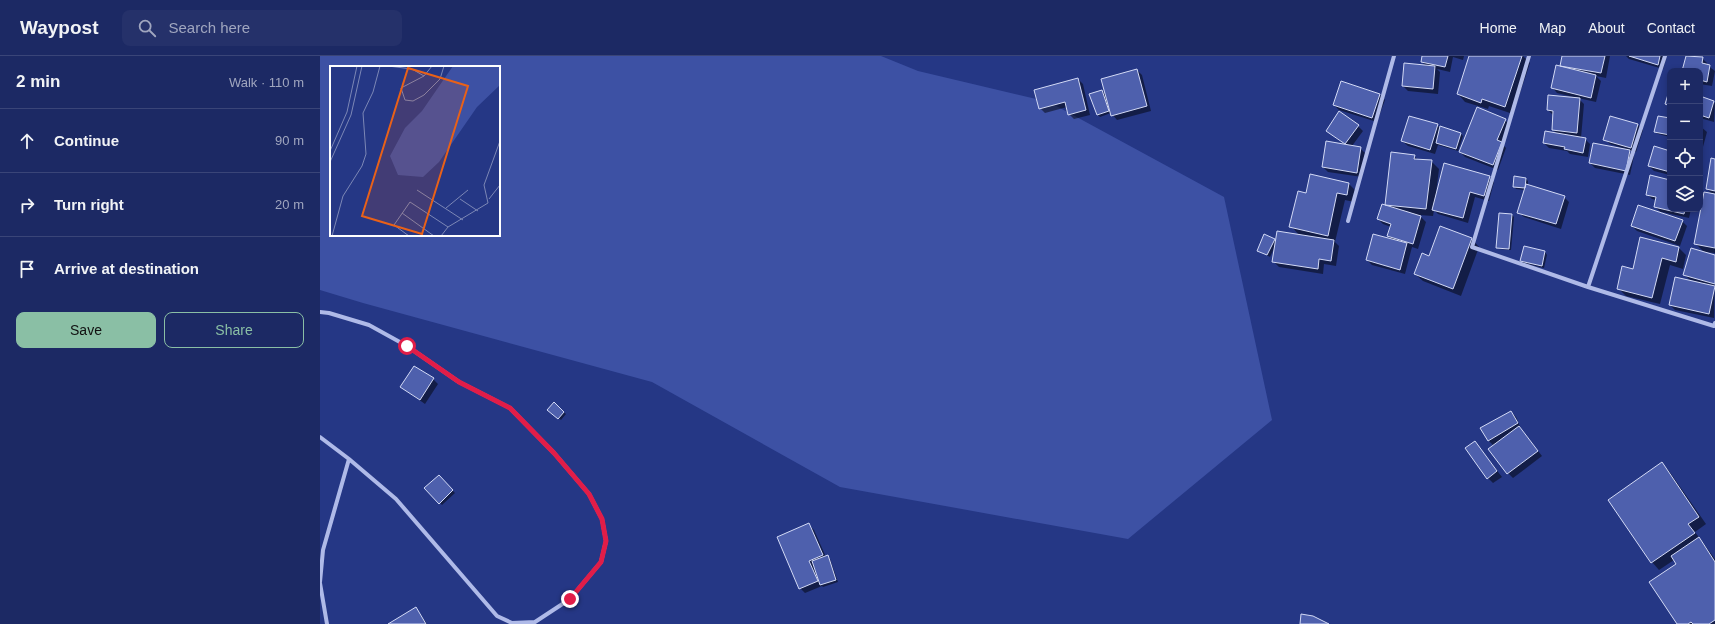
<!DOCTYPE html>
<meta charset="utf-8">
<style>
body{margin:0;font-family:Helvetica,sans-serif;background:#25316a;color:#f1f3f6}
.controls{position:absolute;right:12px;top:12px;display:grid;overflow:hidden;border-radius:8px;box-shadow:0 2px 6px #0003}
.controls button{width:36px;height:36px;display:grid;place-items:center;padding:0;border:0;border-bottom:1px solid #3a4578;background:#1c2964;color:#f1f3f6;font:20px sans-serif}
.stop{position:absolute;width:12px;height:12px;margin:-9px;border:3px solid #e11d48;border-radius:50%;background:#fff}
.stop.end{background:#e11d48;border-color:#fff;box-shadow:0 1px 4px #0008}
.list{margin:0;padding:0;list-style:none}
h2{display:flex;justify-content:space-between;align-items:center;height:52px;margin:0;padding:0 16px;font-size:17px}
h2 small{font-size:13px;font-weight:400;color:#a0a6bf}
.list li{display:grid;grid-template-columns:26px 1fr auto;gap:12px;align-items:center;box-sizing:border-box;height:64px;padding:0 16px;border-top:1px solid #3a4578}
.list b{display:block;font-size:15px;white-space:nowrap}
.list em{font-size:13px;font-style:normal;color:#a0a6bf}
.actions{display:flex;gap:8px;padding:12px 16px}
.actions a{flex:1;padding:9px 0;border:1px solid #8abfa5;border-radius:8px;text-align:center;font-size:14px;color:#8abfa5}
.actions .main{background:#8abfa5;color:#111}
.icon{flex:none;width:22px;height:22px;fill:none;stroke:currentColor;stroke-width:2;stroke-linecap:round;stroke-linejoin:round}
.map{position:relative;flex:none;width:1395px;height:568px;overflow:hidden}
header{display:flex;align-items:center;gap:24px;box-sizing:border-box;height:56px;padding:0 20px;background:#1c2964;border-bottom:1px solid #3a4578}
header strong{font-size:19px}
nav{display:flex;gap:22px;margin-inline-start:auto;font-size:14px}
.search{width:280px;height:36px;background:#25316a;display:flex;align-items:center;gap:10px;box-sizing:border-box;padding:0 14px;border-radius:8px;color:#a0a6bf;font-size:15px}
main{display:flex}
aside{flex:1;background:#1c2964}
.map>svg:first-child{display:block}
</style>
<header>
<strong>Waypost</strong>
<div class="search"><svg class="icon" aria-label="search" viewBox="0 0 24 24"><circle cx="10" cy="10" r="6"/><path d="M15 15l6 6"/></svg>Search here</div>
<nav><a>Home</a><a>Map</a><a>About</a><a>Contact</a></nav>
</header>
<main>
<aside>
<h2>2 min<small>Walk · 110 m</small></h2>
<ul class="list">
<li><svg class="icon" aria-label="ahead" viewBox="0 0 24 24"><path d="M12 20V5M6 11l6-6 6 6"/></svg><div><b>Continue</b></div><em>90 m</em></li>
<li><svg class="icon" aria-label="right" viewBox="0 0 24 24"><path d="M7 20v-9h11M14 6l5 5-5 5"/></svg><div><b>Turn right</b></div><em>20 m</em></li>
<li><svg class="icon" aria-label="arrive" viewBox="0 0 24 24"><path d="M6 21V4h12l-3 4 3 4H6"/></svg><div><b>Arrive at destination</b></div></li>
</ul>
<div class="actions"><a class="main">Save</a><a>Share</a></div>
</aside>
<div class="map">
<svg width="1395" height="568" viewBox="0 0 1395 568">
<rect width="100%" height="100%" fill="#253785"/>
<!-- green -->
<path fill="#3d51a4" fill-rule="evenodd" d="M 0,0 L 561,0 L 598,15 L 729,46 L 904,141 L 952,364 L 808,483 L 520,431 L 332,326 L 43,247 L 0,234 ZM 11,11 L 179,11 L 179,179 L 11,179 Z"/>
<!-- shadow -->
<path fill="#0007" d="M 1103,0 L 1144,0 L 1143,4 L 1133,1 L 1130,16 L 1117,13 L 1120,16 L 1118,38 L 1088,35 L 1083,30 L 1106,10 L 1102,6 Z
M 1150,0 L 1203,0 L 1210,7 L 1193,58 L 1169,50 L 1168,53 L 1145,46 L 1138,38 Z
M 1243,0 L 1290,0 L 1286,22 L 1276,20 L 1281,25 L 1276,46 L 1258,42 L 1264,48 L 1261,82 L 1265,83 L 1270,88 L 1268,101 L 1250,98 L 1247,95 L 1229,92 L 1224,87 L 1237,78 L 1233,74 L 1233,59 L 1228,54 L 1258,43 L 1258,42 L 1237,37 L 1232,31 L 1241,11 Z
M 1306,0 L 1347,0 L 1343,13 L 1309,3 Z
M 1367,0 L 1382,2 L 1387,7 L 1387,9 L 1395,15 L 1392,30 L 1380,28 L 1380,15 L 1363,15 Z
M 817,14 L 822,19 L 831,55 L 797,64 L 791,57 L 780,61 L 778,59 L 771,38 L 782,35 L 787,40 Z
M 758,23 L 763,28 L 770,59 L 754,63 L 749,58 L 747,51 L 725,57 L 720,52 Z
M 1022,26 L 1060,39 L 1065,44 L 1057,66 L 1019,54 L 1014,49 Z
M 1380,41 L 1395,47 L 1394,66 L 1380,62 Z
M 1291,61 L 1318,69 L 1323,74 L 1316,96 L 1307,94 L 1314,100 L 1310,119 L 1275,112 L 1270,107 L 1305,95 L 1306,93 L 1290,88 L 1285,83 Z
M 1350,63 L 1350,81 L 1338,78 L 1335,76 Z
M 1185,64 L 1190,69 L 1182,88 L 1186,92 L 1178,114 L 1145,101 L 1140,96 Z
M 1117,69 L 1121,73 L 1141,78 L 1143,80 L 1138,95 L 1118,89 L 1115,98 L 1088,90 L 1082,85 Z
M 1038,70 L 1043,75 L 1032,90 L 1040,92 L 1045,97 L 1042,121 L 1008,116 L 1003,111 L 1026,89 L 1007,75 Z
M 1380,70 L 1387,76 L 1380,102 Z
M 1350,96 L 1350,119 L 1334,115 L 1329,110 Z
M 1094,100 L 1098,104 L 1111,105 L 1119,113 L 1116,137 L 1169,121 L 1174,126 L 1169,145 L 1155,141 L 1148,167 L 1118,158 L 1114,154 L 1113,160 L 1099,159 L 1106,166 L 1098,193 L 1092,191 L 1085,218 L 1052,209 L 1047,204 L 1071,183 L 1068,180 L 1071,171 L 1063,168 L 1058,163 L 1069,151 L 1066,148 Z
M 1395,104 L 1395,197 L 1384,196 L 1375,187 L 1393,139 L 1387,133 Z
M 1195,121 L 1206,123 L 1208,125 L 1208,130 L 1244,141 L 1249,146 L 1241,173 L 1204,161 L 1198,156 L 1205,134 L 1196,133 L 1194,130 Z
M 1350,125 L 1350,153 L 1371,153 L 1369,162 L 1342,156 L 1342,157 L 1335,151 L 1337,144 L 1332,143 L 1327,138 Z
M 1029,128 L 1036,135 L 1034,146 L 1025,144 L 1015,186 L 1019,190 L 1016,210 L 1004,208 L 1003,218 L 959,211 L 954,206 L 956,188 L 950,201 L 938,194 L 954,184 L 957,186 L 980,180 L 971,170 L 987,138 Z
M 1180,158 L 1192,159 L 1194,161 L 1191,194 L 1179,193 L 1177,191 Z
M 1362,165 L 1367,170 L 1360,190 L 1317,175 L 1312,170 Z
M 1120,171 L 1152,183 L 1159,191 L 1141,240 L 1103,225 L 1095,218 L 1109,201 Z
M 1321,182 L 1359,192 L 1366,199 L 1363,213 L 1350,209 L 1340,248 L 1306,240 L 1298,232 L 1313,214 Z
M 1225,196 L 1227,199 L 1224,212 L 1203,207 L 1201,205 Z
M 1395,200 L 1394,262 L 1355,254 L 1350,249 L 1377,226 L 1369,223 L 1364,218 Z
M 113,323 L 118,328 L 105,348 L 81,331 Z
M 234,348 L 246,358 L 241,364 L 229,354 Z
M 1191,356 L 1196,361 L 1201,373 L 1222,400 L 1193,422 L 1188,417 L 1174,390 L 1168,384 Z
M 1155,386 L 1182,421 L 1173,427 L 1168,422 Z
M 1342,407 L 1349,415 L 1386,468 L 1375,476 L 1395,503 L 1395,568 L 1359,568 L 1357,508 L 1354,504 L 1339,514 L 1332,506 L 1289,444 Z
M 119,420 L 135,437 L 122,449 L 106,432 Z
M 488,468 L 494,474 L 506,501 L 508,500 L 510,503 L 518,526 L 503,531 L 502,530 L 485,537 L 480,532 Z
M 96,552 L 107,568 L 70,568 Z"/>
<!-- building -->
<path fill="#4e60ad" stroke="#d3daf6" d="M 1102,0 L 1128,0 L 1125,11 L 1101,6 Z
M 1149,0 L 1202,0 L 1185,51 L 1162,43 L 1161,47 L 1137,38 Z
M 1242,0 L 1285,0 L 1281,17 L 1240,10 Z
M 1309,0 L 1340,0 L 1338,9 Z
M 1366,0 L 1383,1 L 1382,7 L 1390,9 L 1387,26 L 1380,24 L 1380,15 L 1362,15 Z
M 1084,7 L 1115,10 L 1113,33 L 1082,30 Z
M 1236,9 L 1276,19 L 1271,42 L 1231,32 Z
M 817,13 L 827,50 L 791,60 L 781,23 Z
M 758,22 L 766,54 L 748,59 L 745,46 L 719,53 L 714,34 Z
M 1021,25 L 1060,38 L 1052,62 L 1013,49 Z
M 1350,32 L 1350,50 L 1345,48 Z
M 782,34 L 789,55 L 777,59 L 769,38 Z
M 1228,39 L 1260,42 L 1257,77 L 1232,74 L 1233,55 L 1227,54 Z
M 1380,40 L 1394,45 L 1389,62 L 1380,59 Z
M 1157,51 L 1186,63 L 1177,84 L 1182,86 L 1173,109 L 1139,96 Z
M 1019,55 L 1039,69 L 1025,88 L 1006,75 Z
M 1089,60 L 1118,68 L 1110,94 L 1081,85 Z
M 1290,60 L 1318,68 L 1311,92 L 1283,84 Z
M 1338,60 L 1350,62 L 1350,79 L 1334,76 Z
M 1120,70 L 1141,77 L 1136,93 L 1116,87 Z
M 1225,75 L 1266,82 L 1263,97 L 1244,93 L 1245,91 L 1223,87 Z
M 1006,85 L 1041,91 L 1037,117 L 1002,111 Z
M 1273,87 L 1310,94 L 1306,115 L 1269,107 Z
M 1334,90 L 1350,95 L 1350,116 L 1328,110 Z
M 1071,96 L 1095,99 L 1094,103 L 1112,104 L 1106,153 L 1065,149 Z
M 1391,102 L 1395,103 L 1395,135 L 1386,133 Z
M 1124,107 L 1170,120 L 1164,140 L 1150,136 L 1143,162 L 1112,154 Z
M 990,118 L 1029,127 L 1027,139 L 1017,137 L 1008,180 L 969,171 L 978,135 L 986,137 Z
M 1330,119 L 1350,124 L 1350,153 L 1365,153 L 1364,158 L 1334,151 L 1336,141 L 1326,139 Z
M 1194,120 L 1206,122 L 1205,132 L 1193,131 Z
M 1206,128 L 1245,140 L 1236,168 L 1197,157 Z
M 1384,136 L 1395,138 L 1395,192 L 1374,188 Z
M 1062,148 L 1101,160 L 1093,188 L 1067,180 L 1071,168 L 1057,163 Z
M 1318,149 L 1363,164 L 1355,185 L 1311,170 Z
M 1179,157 L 1192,158 L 1189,193 L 1176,192 Z
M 1120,170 L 1152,182 L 1133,233 L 1094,218 L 1102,197 L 1109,200 Z
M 957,175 L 1014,184 L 1011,205 L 999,203 L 998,213 L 952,206 Z
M 944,178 L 955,183 L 947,199 L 937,195 Z
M 1053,178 L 1087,187 L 1080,214 L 1046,204 Z
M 1320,181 L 1359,191 L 1356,206 L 1342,202 L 1332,242 L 1297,233 L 1302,210 L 1313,213 Z
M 1204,190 L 1225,195 L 1222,210 L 1200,205 Z
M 1371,192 L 1395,199 L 1395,228 L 1363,219 Z
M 1355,221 L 1395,230 L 1389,258 L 1349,249 Z
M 94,310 L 114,322 L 100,344 L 80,331 Z
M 234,346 L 244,356 L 238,363 L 227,354 Z
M 1191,355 L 1198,367 L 1168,385 L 1160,372 Z
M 1199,370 L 1218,395 L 1187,418 L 1168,393 Z
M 1155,385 L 1177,415 L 1167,423 L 1145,392 Z
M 1342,406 L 1379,461 L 1368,468 L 1375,477 L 1331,507 L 1288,444 Z
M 119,419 L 133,434 L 119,448 L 104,432 Z
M 489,467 L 503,499 L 489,505 L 498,525 L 479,533 L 457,481 Z
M 1379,481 L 1395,506 L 1395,564 L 1389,568 L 1373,568 L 1371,566 L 1368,568 L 1357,568 L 1329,526 L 1356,508 L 1351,500 Z
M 508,499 L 516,524 L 500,529 L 492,505 Z
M 96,551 L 106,568 L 68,568 Z
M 981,558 L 993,560 L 1009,568 L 980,568 Z"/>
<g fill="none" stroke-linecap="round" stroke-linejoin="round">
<!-- street -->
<path stroke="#afbae8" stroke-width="4" d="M 1209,0 L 1152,191 L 1268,231 L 1394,270 L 1395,267
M 1028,165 L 1074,0
M 1268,231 L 1345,0
M 0,256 L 9,257 L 49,269 L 87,290 L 139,326 L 190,352 L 234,397 L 269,438 L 282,463 L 286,485 L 281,506 L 250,543 L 215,566 L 192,567 L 177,560 L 76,443 L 29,403
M 0,381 L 29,403 L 3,494 L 0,526
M 0,527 L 7,568"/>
</g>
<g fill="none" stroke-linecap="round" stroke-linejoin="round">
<!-- route -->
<path stroke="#e11d48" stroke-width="5" d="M 87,290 L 139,326 L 190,352 L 234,397 L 269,438 L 282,463 L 286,485 L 281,506 L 250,543"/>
</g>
<!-- overview -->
<g transform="translate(10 10)">
<rect width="170" height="170" fill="#253785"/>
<path d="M 123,0 L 170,0 L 170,19 L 147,41 L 109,96 L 93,111 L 68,109 L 60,90 L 75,62 L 92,45 Z" fill="#3d51a4"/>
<path fill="none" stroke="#7c87b6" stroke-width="1" d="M 58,0 L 82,3 L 94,10 L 102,0M 94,10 L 71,22 L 75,34 L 83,35 L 94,29 L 110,13 L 114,0M 0,85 L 17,46 L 27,0M 0,96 L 21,49 L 32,0M 87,124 L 133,154M 130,133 L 148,145M 159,133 L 170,119M 116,142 L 138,124M 72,147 L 104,170M 2,170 L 13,130 L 32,100 L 36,88 L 33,47 L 43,26 L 50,0M 79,170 L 64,159 L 80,136 L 118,161M 111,170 L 118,161 L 158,137 L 154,119 L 170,75"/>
<path fill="#e96118" fill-opacity="0.15" stroke="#e96118" stroke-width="2" d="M 78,2 L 138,20 L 92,168 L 32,150 Z"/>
<rect width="170" height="170" fill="none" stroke="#fff" stroke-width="2"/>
</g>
</svg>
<div class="controls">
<button>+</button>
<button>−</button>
<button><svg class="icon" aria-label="locate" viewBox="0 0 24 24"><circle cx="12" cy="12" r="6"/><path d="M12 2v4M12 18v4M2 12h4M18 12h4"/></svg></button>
<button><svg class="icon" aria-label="layers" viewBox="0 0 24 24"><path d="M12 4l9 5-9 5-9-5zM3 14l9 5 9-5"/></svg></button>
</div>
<div class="stop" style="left:87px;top:290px"></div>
<div class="stop end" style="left:250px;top:543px"></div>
</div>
</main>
